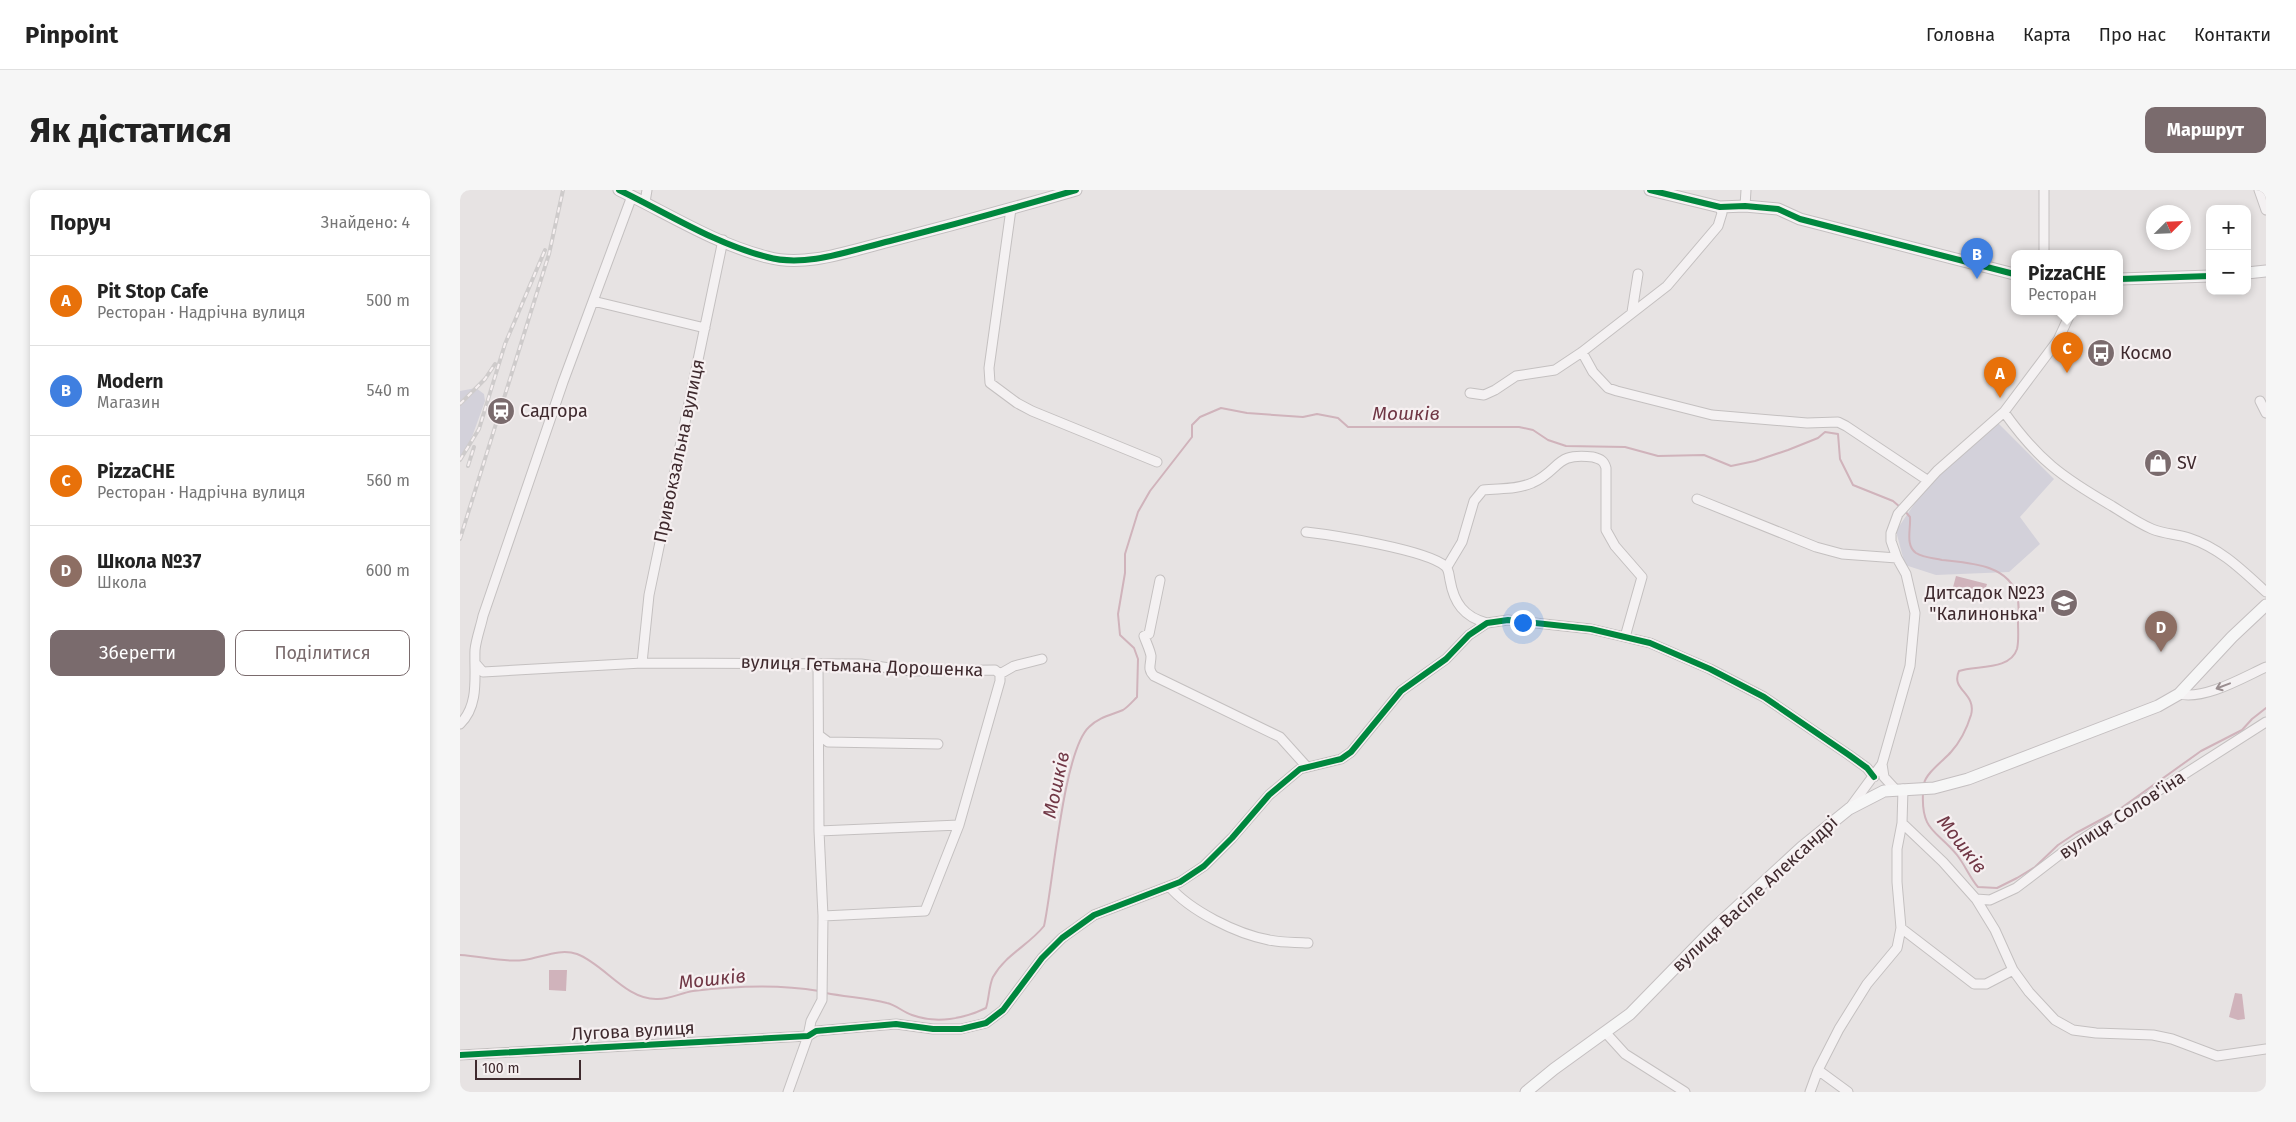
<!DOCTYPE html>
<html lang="uk">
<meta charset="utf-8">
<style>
body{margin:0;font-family:"Fira Sans",sans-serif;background:#f6f6f6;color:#222}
.controls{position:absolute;right:15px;top:15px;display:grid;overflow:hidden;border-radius:10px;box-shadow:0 2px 8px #0003}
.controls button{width:45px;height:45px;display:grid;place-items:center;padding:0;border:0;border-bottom:1px solid #e0e0e0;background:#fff;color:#222;font:25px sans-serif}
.compass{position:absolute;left:1686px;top:15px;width:45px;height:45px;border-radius:50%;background:#fff;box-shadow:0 2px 8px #0003;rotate:66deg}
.scale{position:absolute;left:15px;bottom:12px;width:106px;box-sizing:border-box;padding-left:5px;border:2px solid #3f2a2e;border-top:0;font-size:14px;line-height:18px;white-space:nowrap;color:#3f2a2e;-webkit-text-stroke:4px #f6f0f1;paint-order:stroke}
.you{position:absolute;left:1062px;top:432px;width:18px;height:18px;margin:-12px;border:4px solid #fff;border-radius:50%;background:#1a73e8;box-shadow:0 0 0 8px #1a73e833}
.badge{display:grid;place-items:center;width:32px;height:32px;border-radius:50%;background:#7a6b6d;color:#fff;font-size:16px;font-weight:700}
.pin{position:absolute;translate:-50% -41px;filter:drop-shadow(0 1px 2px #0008)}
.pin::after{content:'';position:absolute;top:26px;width:18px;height:15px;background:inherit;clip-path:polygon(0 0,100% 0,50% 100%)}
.popup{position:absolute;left:1551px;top:60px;width:112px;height:65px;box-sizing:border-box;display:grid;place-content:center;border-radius:10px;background:#fff;filter:drop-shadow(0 1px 4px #0005);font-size:16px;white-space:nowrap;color:#767676}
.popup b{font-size:19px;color:#222}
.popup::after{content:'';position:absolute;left:50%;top:100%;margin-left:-10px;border:10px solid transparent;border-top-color:#fff}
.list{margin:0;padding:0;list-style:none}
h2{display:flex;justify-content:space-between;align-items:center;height:65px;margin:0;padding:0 20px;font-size:21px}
h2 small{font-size:16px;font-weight:400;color:#767676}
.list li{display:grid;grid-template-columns:32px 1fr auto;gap:15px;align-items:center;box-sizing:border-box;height:90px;padding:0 20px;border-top:1px solid #e0e0e0}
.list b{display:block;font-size:19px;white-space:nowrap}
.list p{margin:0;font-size:16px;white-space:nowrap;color:#767676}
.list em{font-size:16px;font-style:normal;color:#767676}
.actions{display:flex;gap:10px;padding:15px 20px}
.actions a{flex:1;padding:11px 0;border:1px solid #7a6b6d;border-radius:10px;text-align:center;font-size:18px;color:#7a6b6d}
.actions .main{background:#7a6b6d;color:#fff}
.map{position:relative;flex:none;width:1806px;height:902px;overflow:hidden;border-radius:10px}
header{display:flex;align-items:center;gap:30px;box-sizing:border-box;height:70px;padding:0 25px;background:#fff;border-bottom:1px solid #e0e0e0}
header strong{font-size:24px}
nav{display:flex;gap:28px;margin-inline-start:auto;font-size:18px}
.intro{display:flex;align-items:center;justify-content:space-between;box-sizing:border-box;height:120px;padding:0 30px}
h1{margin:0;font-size:35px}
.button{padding:12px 22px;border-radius:10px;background:#7a6b6d;color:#fff;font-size:18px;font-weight:700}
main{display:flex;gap:30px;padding:0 30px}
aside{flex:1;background:#fff;border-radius:10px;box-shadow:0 2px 8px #0003}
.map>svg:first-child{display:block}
</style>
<header>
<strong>Pinpoint</strong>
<nav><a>Головна</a><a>Карта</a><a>Про нас</a><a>Контакти</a></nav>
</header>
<div class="intro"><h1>Як дістатися</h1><a class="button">Маршрут</a></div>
<main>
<aside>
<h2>Поруч<small>Знайдено: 4</small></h2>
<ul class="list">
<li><span class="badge" style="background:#e8710a">A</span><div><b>Pit Stop Cafe</b><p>Ресторан · Надрічна вулиця</p></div><em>500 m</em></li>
<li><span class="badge" style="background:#3f7fe0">B</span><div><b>Modern</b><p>Магазин</p></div><em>540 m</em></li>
<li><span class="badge" style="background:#e8710a">C</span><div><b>PizzaCHE</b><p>Ресторан · Надрічна вулиця</p></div><em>560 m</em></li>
<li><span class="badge" style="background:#8d6e63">D</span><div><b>Школа №37</b><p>Школа</p></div><em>600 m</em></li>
</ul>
<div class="actions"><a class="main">Зберегти</a><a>Поділитися</a></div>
</aside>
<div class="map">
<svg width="1806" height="902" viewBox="0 0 1806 902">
<rect width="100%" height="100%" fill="#e7e3e3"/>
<!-- green -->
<path fill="#d3d1da" d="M 16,198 L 24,204 L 25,211 L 8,258 L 0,270 L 0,201 Z
M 1536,231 L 1594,289 L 1560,327 L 1580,354 L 1549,382 L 1476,385 L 1445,375 L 1436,341 L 1469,292 Z"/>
<!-- water -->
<path fill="#d0b3bb" d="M 1496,386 L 1527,394 L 1523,407 L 1492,401 Z
M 89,780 L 107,780 L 106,801 L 89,800 Z
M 1775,803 L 1782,804 L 1785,829 L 1778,830 L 1769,827 Z"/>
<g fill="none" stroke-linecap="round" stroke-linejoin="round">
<!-- stream -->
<path stroke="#d0b3bb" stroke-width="2" d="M 1444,320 L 1450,327 C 1451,339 1445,355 1456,363 C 1464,368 1474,368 1482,370 C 1508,373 1549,374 1557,406 C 1560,415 1558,423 1558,432 C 1558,441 1559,451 1557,459 C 1550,481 1515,475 1499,481 C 1490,500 1517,503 1511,525 C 1507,538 1500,552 1491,562 C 1484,570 1465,584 1464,594
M 1463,603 C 1461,642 1477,640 1497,665 C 1505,675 1510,688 1518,697 L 1537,698 L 1557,688 L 1575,677 L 1598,655 L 1616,643 L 1657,621 L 1741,561 L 1782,540 L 1792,529 L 1806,518
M 0,765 C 22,766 42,773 64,770 C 81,768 99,758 117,764 C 144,774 165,809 196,809 C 209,810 220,803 233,801 C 273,796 319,794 359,801
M 366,803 C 386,807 407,808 427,813 C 436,815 443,822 452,825 C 476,834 504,829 526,818 C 529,809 529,795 533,787 C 545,765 569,755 584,736 C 593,696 603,561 629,537 C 639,527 651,525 663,520 C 668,517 673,511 677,507 L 678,469 L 674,458 L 660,445 L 658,424 L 665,383 L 665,364 L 678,322 L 690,301 L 732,247 L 732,235 L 740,227 L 761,218 L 787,223 L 843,227 L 857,224 L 878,228 L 888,237 L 1059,237 L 1073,240 L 1088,250 L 1106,256 L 1165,257 L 1198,266 L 1244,265 L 1271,276 L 1295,271 L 1328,260 L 1358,248 L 1365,242 L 1378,244 L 1380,269 L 1393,295 L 1433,311 L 1440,317"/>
<!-- minor casing -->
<g stroke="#c4c0c0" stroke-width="11">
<path id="minor" d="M 1584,0 L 1584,64
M 1799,0 L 1806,20
M 185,12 L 187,0
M 1285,16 L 1286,0
M 551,19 L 529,178 L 530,193 L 557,213 L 572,221 L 697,272
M 133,111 L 245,138
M 1172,122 L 1178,84
M 1122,162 L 1133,182 L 1148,198 L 1157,201 L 1252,225 L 1347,233 L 1378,232 L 1386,236 L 1467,290
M 1010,203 L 1024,205 L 1035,200 L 1056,186 L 1095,180 L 1122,162 L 1207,96 L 1258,36 L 1262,23 L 1260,17
M 1800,211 L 1806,223
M 1544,222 C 1578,270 1602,287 1652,316 C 1665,324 1678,333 1692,339 C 1704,344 1717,344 1729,348 C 1760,358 1782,380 1806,402
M 1237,309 L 1356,357 L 1382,364 L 1437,368
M 846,342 C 873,345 967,360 985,376 C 989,379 989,385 990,390 C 994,413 1004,427 1027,433
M 987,377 L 1002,352 L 1014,311 L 1023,300 C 1040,298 1055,300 1072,293 C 1101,280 1094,262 1133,267 C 1140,269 1144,270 1146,278 L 1146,340 L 1155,356 L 1182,387 L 1165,447
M 700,390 L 689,444 L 684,446 C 686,452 690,460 691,466 C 691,475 687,479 694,486 L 820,547 L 847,577
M 182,473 L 189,405 L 263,50
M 16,474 L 23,482 L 182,473 L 401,474 L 451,481 L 535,480 L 540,484 L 540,491 L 499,635 L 465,721 L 363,726
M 540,484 L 554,476 L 582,469
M 1719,504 C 1745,510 1782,488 1806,477
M 0,534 C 20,515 14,484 15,460 C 16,449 21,436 23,426 L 103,192 L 172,6
M 360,546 L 368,552 L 478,554
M 1422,574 L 1424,587 L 1435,599
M 1389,619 L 1422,574 L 1450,476 L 1455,423 L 1446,384 L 1437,368 L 1431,351 L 1431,343 L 1438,324 L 1477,281 L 1544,222 L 1598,150 L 1611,122
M 1442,633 L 1483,672 L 1516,709 L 1535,740 L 1553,780 L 1569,802 L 1595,830 L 1613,840 L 1636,843 L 1693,845 L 1712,849 L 1757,866 L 1806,859
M 359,641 L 499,635
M 709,696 C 730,721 777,744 809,750 C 822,753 835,752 848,753
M 1516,709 L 1530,710 L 1556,698 L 1607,659 L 1806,532
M 1441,738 L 1514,794 L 1526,794 L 1553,780
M 1145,842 L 1165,864 L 1225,902
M 0,865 L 348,846 L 356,841 L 436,834 L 473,839 L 501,839 L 526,833 L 543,820 L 582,768 L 602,748 L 634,725 L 720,692 L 744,676 L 772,648 L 809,605 L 840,579 L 881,569 L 891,562 L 941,501 L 986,469 L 1009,445 L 1027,433 L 1048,430 L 1131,439 L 1190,453 L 1250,479 L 1304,507 L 1389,565 L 1407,578 L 1414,587
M 1358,880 L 1388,902
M 328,902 L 348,846 L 351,831 L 362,810 L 363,726 L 359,641 L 358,474
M 1350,902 L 1358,880 L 1379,839 L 1407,794 L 1437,758 L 1441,738 L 1437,692 L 1437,659 L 1442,633 L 1443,599"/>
</g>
<!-- major casing -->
<g stroke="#c4bfc0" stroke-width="13">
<path id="major" d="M 159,0 C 207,23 255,54 307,67 C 346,78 392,60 430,51 C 492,35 554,18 616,0
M 1190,0 L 1260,17 L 1285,16 L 1318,19 L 1340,29 L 1554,84
M 1787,83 L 1806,81
M 1660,89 L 1750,86
M 1066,902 L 1094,879 L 1170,824 L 1251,741 L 1342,657 L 1389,619 L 1424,601 L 1474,598 L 1508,589 L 1698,516 L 1719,504 L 1772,447 L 1806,415"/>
</g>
<!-- minor -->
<use href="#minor" stroke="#f4f1f2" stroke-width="9"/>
<!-- major -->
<use href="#major" stroke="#f6f6f6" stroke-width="11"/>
<!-- rail casing -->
<g stroke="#cecbcb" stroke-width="4">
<path id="rail" d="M 0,214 L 25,189 L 35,174
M 0,270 L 19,239 L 45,154 L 85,60
M 8,276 L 14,257
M 0,349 L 89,64 L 103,0"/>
</g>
<!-- rail -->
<use href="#rail" stroke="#f6f0f1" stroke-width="2" stroke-dasharray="5.5" stroke-linecap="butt"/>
<!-- cycleway casing -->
<g stroke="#f6f0f1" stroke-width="9">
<path id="cycleway" d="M 159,0 C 207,23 255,54 307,67 C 346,78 392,60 430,51 C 492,35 554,18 616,0
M 1190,0 L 1260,17 L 1285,16 L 1318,19 L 1340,29 L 1554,84
M 1660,89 L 1750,86
M 0,865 L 348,846 L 356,841 L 436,834 L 473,839 L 501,839 L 526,833 L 543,820 L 582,768 L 602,748 L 634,725 L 720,692 L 744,676 L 772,648 L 809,605 L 840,579 L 881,569 L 891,562 L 941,501 L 986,469 L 1009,445 L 1027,433 L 1048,430 L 1131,439 L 1190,453 L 1250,479 L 1304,507 L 1389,565 L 1407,578 L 1414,587"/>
</g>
<!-- cycleway -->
<use href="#cycleway" stroke="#00873e" stroke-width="6"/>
</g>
<!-- one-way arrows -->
<defs><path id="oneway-shaft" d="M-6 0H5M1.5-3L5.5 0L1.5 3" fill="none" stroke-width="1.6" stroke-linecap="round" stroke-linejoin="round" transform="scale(1.25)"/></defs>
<use stroke="#9a8e90" href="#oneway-shaft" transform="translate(1763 496) rotate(159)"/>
<!-- icons -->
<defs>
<g id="bus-disc" transform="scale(1.4375)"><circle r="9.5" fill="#7a6b6d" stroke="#f6f0f1"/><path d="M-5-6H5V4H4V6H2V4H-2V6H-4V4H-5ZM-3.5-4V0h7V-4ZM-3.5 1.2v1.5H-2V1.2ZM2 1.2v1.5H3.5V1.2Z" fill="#fff"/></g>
<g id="station-disc" transform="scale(1.4375)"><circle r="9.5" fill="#7a6b6d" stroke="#f6f0f1"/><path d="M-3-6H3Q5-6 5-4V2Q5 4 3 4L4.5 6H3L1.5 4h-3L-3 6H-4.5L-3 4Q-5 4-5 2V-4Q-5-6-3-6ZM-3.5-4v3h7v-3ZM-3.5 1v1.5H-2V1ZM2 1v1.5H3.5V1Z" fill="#fff"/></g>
<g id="shop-disc" transform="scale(1.4375)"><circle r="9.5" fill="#7a6b6d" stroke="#f6f0f1"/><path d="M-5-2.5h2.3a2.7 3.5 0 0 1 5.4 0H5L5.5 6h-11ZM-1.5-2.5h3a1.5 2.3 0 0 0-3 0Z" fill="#fff"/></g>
<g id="school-disc" transform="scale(1.4375)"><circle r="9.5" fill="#7a6b6d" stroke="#f6f0f1"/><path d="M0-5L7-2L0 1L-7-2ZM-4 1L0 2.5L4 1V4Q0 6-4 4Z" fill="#fff"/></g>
</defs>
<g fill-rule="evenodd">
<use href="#bus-disc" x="1641" y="163"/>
<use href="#station-disc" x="41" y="221"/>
<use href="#shop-disc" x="1698" y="273"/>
<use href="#school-disc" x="1604" y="413"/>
</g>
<g text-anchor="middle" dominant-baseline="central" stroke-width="4.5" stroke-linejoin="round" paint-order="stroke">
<!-- poi labels -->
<g font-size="18" fill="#3f2a2e" stroke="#f6f0f1" text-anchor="start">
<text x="1660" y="163">Космо</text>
<text x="60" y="221">Садгора</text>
<text x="1717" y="273">SV</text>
<text x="1585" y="403" text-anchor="end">Дитсадок №23<tspan x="1585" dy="21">"Калинонька"</tspan></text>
</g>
<!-- street labels -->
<g font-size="18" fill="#3f2a2e" stroke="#f6f0f1">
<text transform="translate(219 261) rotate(-78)">Привокзальна вулиця</text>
<text transform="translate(402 476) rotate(2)">вулиця Гетьмана Дорошенка</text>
<text transform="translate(1662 625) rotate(-33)">вулиця Солов'їна</text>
<text transform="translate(1295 704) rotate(-43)">вулиця Васіле Александрі</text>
<text transform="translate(173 841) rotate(-3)">Лугова вулиця</text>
</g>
<!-- water labels -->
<g font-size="19" font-style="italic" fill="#703745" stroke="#f6f0f1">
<text x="946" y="223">Мошків</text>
<text transform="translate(596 595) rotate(-78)">Мошків</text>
<text transform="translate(1502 654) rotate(52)">Мошків</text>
<text transform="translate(252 789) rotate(-6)">Мошків</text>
</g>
</g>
</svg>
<div class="controls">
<button>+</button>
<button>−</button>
</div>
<svg class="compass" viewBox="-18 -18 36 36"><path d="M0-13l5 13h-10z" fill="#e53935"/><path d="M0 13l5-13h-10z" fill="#767676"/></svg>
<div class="scale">100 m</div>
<div class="you"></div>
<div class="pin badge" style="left:1540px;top:208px;background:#e8710a">A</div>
<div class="pin badge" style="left:1517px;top:89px;background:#3f7fe0">B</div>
<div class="pin badge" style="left:1607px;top:183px;background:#e8710a">C</div>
<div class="popup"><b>PizzaCHE</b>Ресторан</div>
<div class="pin badge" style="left:1701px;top:462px;background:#8d6e63">D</div>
</div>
</main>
